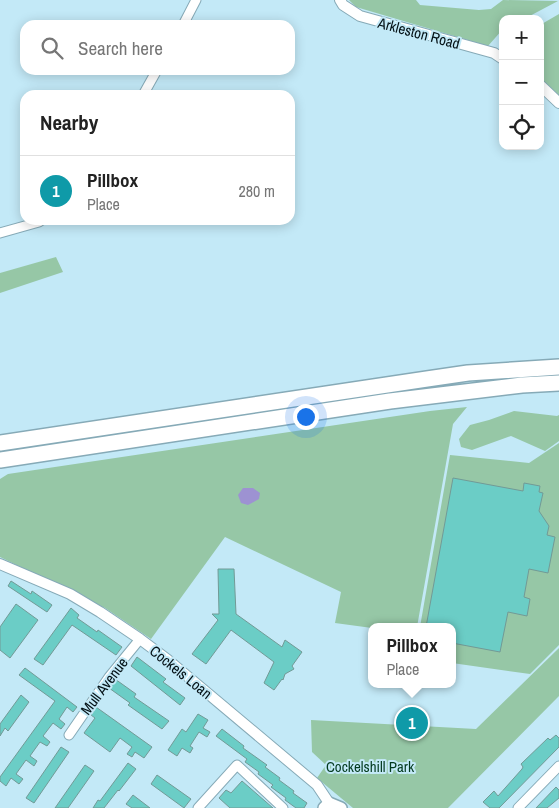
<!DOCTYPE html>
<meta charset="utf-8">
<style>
body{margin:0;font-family:"Archivo Narrow",sans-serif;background:#f6f6f6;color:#222}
.controls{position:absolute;right:15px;top:15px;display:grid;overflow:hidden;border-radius:10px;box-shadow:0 2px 12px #0003}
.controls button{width:45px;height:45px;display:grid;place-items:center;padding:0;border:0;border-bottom:1px solid #e0e0e0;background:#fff;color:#222;font:25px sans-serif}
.you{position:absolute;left:305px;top:416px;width:18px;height:18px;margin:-12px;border:4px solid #fff;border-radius:50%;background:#1a73e8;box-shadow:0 0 0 8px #1a73e833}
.badge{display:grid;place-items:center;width:32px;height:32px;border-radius:50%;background:#934f21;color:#fff;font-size:16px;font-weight:700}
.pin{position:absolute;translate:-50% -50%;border:2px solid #fff;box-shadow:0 1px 5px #0006}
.popup{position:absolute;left:368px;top:623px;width:88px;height:65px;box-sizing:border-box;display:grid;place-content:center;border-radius:10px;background:#fff;filter:drop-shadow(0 1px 4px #0005);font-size:16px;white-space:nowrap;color:#767676}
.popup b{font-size:19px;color:#222}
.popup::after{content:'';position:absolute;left:50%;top:100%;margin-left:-10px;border:10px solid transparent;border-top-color:#fff}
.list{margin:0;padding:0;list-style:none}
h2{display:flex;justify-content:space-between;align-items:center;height:65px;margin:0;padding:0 20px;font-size:21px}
h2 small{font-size:16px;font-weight:400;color:#767676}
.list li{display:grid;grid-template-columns:32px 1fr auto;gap:15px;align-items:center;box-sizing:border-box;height:70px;padding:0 20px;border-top:1px solid #e0e0e0}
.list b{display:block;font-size:19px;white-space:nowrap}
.list p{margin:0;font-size:16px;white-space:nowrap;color:#767676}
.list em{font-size:16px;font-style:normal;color:#767676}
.icon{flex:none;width:28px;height:28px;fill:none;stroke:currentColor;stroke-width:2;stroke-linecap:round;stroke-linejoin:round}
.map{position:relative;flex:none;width:559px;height:808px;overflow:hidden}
.search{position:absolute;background:#fff;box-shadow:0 2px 12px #0003;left:20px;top:20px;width:275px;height:55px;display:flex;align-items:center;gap:12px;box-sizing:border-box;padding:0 18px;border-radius:15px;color:#767676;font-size:19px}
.panel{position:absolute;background:#fff;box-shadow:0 2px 12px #0003;left:20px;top:90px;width:275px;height:135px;border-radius:15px}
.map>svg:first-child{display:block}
</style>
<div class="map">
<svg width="559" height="808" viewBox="0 0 559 808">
<rect width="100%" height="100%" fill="#c3e9f7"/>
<!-- green -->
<path fill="#96c7a6" d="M 349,0 L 416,0 L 420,5 L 479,10 L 491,9 L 503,0 L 558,1 L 524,19 L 503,19 L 503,29 L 488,46 L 356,7 Z
M 559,14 L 559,97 L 540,78 L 540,25 Z
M 56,257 L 63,272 L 0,293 L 0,273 Z
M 467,407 L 453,424 L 417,627 L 372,627 L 372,628 L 335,623 L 341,592 L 225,537 L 151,639 L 105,608 L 0,557 L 0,479 L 8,474 L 430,411 Z
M 514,411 L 557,416 L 559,415 L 559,441 L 545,451 L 511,436 L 472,450 L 461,447 L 459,439 L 470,425 L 489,420 Z
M 559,443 L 559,645 L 530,674 L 452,663 L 452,627 L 420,627 L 450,455 L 529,463 Z
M 559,648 L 559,696 L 448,808 L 353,808 L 317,778 L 326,765 L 312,752 L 311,720 L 476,729 Z"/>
<!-- water -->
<path fill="#9d92d2" d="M 243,488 L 253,488 L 260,493 L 259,499 L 248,505 L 241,503 L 238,495 Z"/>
<!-- building -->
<path fill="#6bcdc6" stroke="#729a96" d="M 453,478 L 523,491 L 524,483 L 540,486 L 539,492 L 543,493 L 539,511 L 549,526 L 547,535 L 555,537 L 548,573 L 529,569 L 524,597 L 530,599 L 527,616 L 508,612 L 500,652 L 452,643 L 452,627 L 426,627 Z
M 218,569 L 234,569 L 236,614 L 282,647 L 285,640 L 302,652 L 292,666 L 294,669 L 285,674 L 283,680 L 282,679 L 274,690 L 264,683 L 274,662 L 231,630 L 206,664 L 192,654 L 218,620 L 212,614 L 219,614 Z
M 11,581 L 31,594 L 32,591 L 52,605 L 47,612 L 8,586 Z
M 16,604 L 38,620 L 10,658 L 0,650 L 0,627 Z
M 71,608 L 79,615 L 77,618 L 97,632 L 98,630 L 122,647 L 116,655 L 72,625 L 43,665 L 34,659 Z
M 137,657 L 166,679 L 163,682 L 185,698 L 180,705 L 131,666 Z
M 25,668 L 77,707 L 73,712 L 67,707 L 59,719 L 65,724 L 61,729 L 53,723 L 43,736 L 50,742 L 47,746 L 40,742 L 30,756 L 37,761 L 34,766 L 26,760 L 16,774 L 23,779 L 19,784 L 11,778 L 6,786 L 0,781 L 0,777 L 55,701 L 19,675 Z
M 115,679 L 136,694 L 134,697 L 169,721 L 162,729 L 128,705 L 130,703 L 109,688 Z
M 21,695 L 29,702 L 8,731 L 5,728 L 0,736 L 0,724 Z
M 96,707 L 152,747 L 144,758 L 135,752 L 132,757 L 127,754 L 132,747 L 120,738 L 110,752 L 84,733 L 95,718 L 91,715 Z
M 198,714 L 208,720 L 203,728 L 210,732 L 207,737 L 199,732 L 190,746 L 193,748 L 190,753 L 182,748 L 177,756 L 168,750 L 182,729 L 186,732 Z
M 222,729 L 244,746 L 243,748 L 267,765 L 265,767 L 280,778 L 279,780 L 294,791 L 293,793 L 307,803 L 304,808 L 296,808 L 285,800 L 286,798 L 271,787 L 273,785 L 258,774 L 259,772 L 245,762 L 247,759 L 216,736 Z
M 556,735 L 559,738 L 559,747 L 499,808 L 490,808 L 483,802 L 494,791 L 498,796 L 522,769 L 523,767 L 521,764 L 548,738 L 550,740 Z
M 61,747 L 69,752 L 34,803 L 26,798 Z
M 128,763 L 136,769 L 119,791 L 118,790 L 104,808 L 93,808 L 98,800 L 100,801 Z
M 85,765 L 94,771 L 68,808 L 55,808 Z
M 157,775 L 191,799 L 184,808 L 151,784 Z
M 242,781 L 273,808 L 230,808 L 219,798 L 226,790 L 231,793 Z
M 556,787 L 559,790 L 559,798 L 547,808 L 536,808 Z
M 133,795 L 150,808 L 132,808 L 126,804 Z"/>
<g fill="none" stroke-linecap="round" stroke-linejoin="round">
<!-- minor casing -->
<g stroke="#86aab7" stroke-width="11">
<path id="minor" d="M 183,25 L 196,0
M 143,95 L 157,70
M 0,233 L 39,222 L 42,220
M 69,735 L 109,677 L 140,639
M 198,808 L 237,765 L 283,808
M 518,808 L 559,766"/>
</g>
<!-- tertiary casing -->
<g stroke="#86aab7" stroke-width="12">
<path id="tertiary" d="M 340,0 L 343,5 L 360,16 L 494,53 L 503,59
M 540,85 L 559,103
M 0,564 L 70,594 L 100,612 L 140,639 L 168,660 L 317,785 L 329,803"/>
</g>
<!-- secondary casing -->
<g stroke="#86aab7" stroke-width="14">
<path id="secondary" d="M 324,808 L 329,803 L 341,808"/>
</g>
<!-- motorway casing -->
<g stroke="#86aab7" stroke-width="18">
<path id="motorway" d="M 0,443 L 427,379 L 468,373 L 559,367
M 0,460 L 390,401 L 522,385 L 559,383"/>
</g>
<!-- minor -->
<use href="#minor" stroke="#fff" stroke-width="9"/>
<!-- tertiary -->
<use href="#tertiary" stroke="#fff" stroke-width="10"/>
<!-- secondary -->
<use href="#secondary" stroke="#fff" stroke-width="11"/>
<!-- motorway -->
<use href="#motorway" stroke="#fff" stroke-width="15"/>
</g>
<g text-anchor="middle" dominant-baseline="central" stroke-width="4" stroke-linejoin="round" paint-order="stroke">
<!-- street labels -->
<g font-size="15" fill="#041116" stroke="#c3e9f7">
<text transform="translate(419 33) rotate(15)">Arkleston Road</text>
<text transform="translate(181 672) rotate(39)">Cockels Loan</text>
<text transform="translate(104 686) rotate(-53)">Mull Avenue</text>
</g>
<!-- park labels -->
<g font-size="15" fill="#033a1e" stroke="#c3e9f7">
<text x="370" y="766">Cockelshill Park</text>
</g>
</g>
</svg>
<div class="controls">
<button>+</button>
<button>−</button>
<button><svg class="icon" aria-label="locate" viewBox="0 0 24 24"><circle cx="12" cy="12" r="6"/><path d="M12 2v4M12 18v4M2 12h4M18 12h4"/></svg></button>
</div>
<div class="you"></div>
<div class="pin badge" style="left:412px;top:723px;background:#0f9aa8">1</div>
<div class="popup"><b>Pillbox</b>Place</div>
<div class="search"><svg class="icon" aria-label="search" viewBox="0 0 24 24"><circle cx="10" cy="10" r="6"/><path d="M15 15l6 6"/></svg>Search here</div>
<section class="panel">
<h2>Nearby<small></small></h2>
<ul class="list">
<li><span class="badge" style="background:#0f9aa8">1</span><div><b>Pillbox</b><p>Place</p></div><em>280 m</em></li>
</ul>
</section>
</div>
